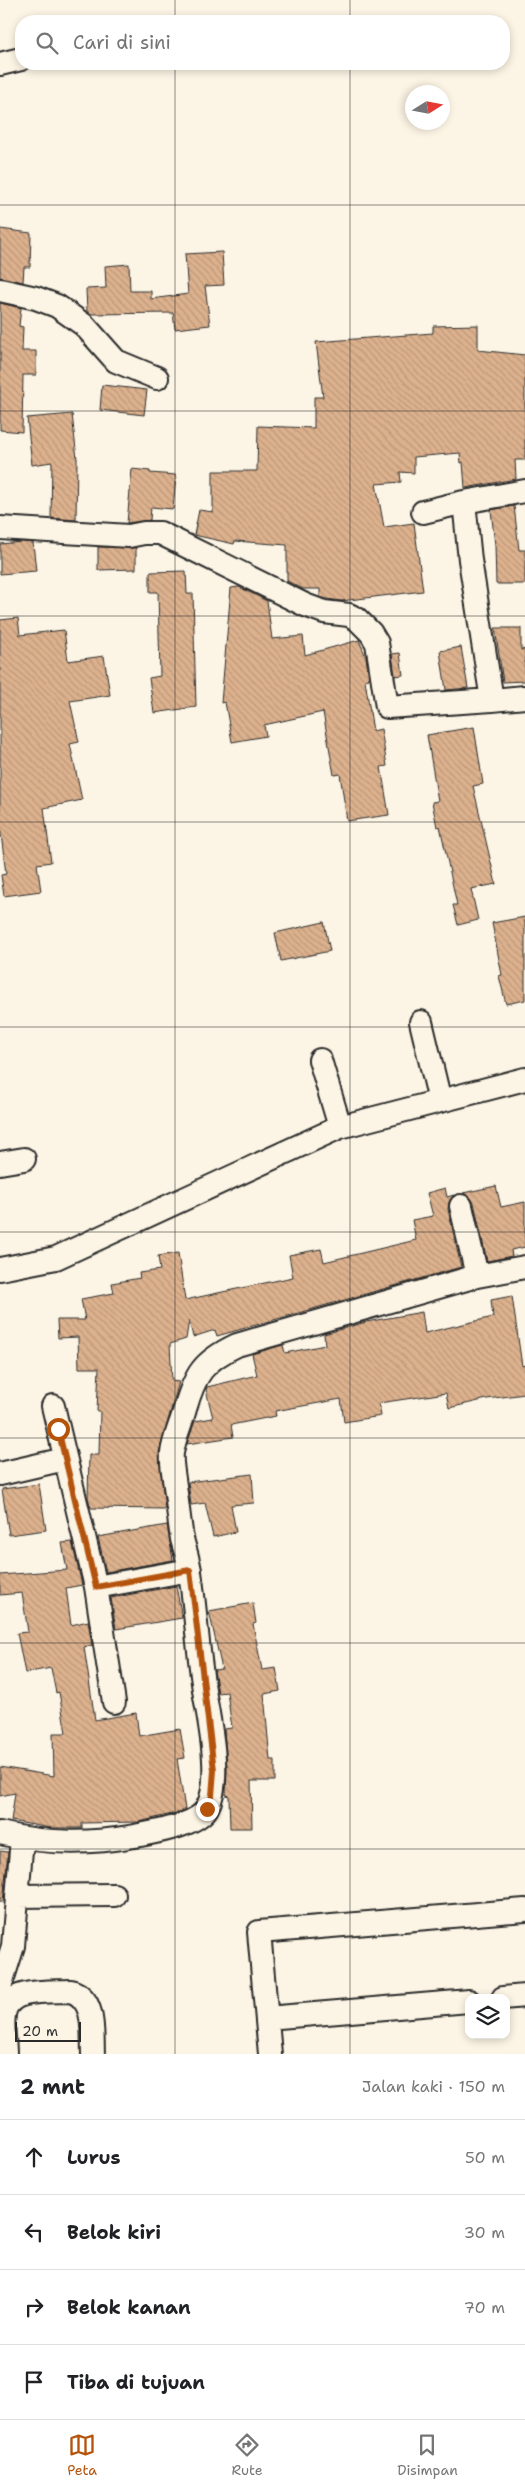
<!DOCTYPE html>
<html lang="id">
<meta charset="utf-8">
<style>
body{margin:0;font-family:"Shantell Sans",sans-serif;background:#f2f2f2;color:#202124}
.controls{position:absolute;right:15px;bottom:15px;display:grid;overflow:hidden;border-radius:10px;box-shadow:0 2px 8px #0003}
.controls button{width:45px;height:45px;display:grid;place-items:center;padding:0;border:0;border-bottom:1px solid #e0e0e0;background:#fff;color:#202124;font:25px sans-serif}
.compass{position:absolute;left:405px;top:85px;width:45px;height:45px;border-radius:50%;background:#fff;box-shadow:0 2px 8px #0003;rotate:79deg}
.scale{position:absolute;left:15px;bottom:12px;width:66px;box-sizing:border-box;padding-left:5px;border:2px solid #2b2b2b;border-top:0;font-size:14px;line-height:18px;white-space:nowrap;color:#2b2b2b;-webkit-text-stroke:4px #fcf5e5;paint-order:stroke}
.stop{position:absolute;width:15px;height:15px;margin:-11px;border:4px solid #b45309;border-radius:50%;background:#fff}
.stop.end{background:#b45309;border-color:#fff;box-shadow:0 1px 5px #0008}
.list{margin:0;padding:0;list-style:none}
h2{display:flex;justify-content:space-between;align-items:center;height:65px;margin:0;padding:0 20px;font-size:21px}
h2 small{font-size:16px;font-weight:400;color:#757577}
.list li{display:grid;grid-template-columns:32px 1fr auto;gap:15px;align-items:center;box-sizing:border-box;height:75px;padding:0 20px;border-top:1px solid #e0e0e0}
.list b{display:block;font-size:19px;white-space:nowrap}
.list em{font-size:16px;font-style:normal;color:#757577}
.icon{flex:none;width:28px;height:28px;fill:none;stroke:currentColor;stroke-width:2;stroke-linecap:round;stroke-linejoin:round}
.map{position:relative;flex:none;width:525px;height:2054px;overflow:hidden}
.search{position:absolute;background:#fff;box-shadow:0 2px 8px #0003;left:15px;right:15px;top:15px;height:55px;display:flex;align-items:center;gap:12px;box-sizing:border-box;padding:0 18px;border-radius:20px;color:#757577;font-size:19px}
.sheet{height:365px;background:#fff}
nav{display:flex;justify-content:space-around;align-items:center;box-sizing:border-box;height:70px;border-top:1px solid #e0e0e0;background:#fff;font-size:14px;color:#757577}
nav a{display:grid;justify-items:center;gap:2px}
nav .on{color:#b45309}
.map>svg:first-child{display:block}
</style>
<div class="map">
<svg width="525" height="2054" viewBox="0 0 525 2054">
<defs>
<pattern id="building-back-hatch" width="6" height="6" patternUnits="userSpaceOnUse" patternTransform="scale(1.25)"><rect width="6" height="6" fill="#dcb18d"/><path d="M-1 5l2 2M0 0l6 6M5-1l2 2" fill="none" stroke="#bd987a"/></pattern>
</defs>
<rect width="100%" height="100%" fill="#fcf5e5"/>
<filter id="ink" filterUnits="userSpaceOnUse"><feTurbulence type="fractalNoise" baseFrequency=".02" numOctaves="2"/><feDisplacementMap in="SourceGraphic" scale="10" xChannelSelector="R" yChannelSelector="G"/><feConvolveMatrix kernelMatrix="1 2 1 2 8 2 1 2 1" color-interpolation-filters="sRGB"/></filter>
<g filter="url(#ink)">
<!-- building -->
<path fill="url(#building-back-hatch)" stroke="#2b2b2b" d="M 0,229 L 31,233 L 30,267 L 24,267 L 23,282 L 0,277 Z
M 222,252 L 224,285 L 205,286 L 210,325 L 175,329 L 173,313 L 91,314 L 87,311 L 86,289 L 106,288 L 105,266 L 129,264 L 130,291 L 151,291 L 151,299 L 188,294 L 185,254 Z
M 0,303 L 21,308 L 19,326 L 23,327 L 22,351 L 36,351 L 36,375 L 23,375 L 22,432 L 0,430 Z
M 478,325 L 478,350 L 525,355 L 525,460 L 515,460 L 516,479 L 465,488 L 463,462 L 461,463 L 460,453 L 414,457 L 414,473 L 400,472 L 401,482 L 376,484 L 384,527 L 414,523 L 423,591 L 341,601 L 327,599 L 320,597 L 320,589 L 303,589 L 287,581 L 287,545 L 235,541 L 234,544 L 194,535 L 199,510 L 213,512 L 213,471 L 257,471 L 258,426 L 314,428 L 314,397 L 323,397 L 316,342 L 433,333 L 433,326 Z
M 102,385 L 147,390 L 144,415 L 100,410 Z
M 72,414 L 77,459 L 76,520 L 51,518 L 52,462 L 32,465 L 27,418 Z
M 132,469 L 150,471 L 150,473 L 176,475 L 173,509 L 151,507 L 150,520 L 127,523 Z
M 514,506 L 519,550 L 525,550 L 525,584 L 496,584 L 495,545 L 491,510 Z
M 22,542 L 33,543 L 36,571 L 0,574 L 0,544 Z
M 98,547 L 136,548 L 136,569 L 98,570 Z
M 186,571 L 187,594 L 193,594 L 196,707 L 154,713 L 149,678 L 160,676 L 158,592 L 150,592 L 150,572 Z
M 239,587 L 267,601 L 272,639 L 303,636 L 305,655 L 359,640 L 366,657 L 369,679 L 365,680 L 373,731 L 381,729 L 387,766 L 381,767 L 389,815 L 347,821 L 340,774 L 334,775 L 323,712 L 264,725 L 266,736 L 232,742 L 225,702 L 221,703 L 231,588 Z
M 18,618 L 20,635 L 64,630 L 68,661 L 104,656 L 110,695 L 70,701 L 79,742 L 70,744 L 82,800 L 44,808 L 51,862 L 37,864 L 41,891 L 4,896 L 1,875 L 6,874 L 0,826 L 0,620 Z
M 495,628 L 521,628 L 521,650 L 525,649 L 525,681 L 503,682 Z
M 461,647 L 468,688 L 446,690 L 440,651 Z
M 400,653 L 403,675 L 395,676 L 392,654 Z
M 474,727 L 483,784 L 473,786 L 496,884 L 471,889 L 478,920 L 458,925 L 453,905 L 457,905 L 440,826 L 437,827 L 432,802 L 438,801 L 427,735 Z
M 525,917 L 525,1000 L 506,1004 L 499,976 L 502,975 L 492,923 Z
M 324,922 L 330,951 L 281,961 L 275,933 Z
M 496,1186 L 501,1207 L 525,1202 L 525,1247 L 511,1250 L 512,1256 L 487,1261 L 474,1203 L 470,1197 L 463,1193 Z
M 445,1188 L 447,1197 L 454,1195 L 449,1202 L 448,1209 L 461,1267 L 217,1336 L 215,1330 L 193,1337 L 189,1320 L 186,1339 L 170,1344 L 172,1381 L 179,1382 L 159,1452 L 165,1509 L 91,1508 L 88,1498 L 89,1455 L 99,1455 L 100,1411 L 97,1411 L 99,1368 L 79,1368 L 78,1337 L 58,1338 L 57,1320 L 85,1320 L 81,1299 L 114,1293 L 112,1283 L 140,1278 L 139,1273 L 160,1270 L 158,1256 L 178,1253 L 185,1300 L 293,1277 L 289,1255 L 321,1249 L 324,1262 L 416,1240 L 412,1220 L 433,1216 L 427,1193 Z
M 512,1296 L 522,1366 L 525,1365 L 525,1394 L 487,1399 L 449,1408 L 446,1393 L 379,1403 L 381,1416 L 344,1422 L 341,1399 L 275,1411 L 276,1416 L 231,1425 L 233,1437 L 187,1444 L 195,1421 L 213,1418 L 206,1390 L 207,1387 L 257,1375 L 252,1354 L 283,1345 L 285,1353 L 325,1345 L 324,1334 L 366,1322 L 422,1312 L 425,1333 L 493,1317 L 491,1300 Z
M 252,1474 L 254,1503 L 231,1505 L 236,1532 L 213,1537 L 205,1503 L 191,1505 L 188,1482 Z
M 39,1484 L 46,1530 L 9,1535 L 2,1489 Z
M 167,1525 L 173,1560 L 106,1572 L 98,1537 Z
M 72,1542 L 82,1585 L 66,1588 L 71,1625 L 88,1621 L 92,1645 L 84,1647 L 95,1720 L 136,1713 L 139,1736 L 180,1729 L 185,1758 L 177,1759 L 185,1809 L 180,1812 L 139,1822 L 82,1823 L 82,1828 L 51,1828 L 11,1821 L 15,1793 L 0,1796 L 0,1767 L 54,1776 L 53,1733 L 66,1733 L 59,1692 L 56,1693 L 51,1668 L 25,1673 L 17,1633 L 28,1632 L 22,1593 L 0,1595 L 0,1575 L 67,1570 L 62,1543 Z
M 176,1586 L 182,1618 L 116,1629 L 111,1598 Z
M 253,1603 L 256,1623 L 253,1624 L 262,1670 L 276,1668 L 280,1691 L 264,1694 L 270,1760 L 275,1760 L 275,1781 L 251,1781 L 252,1828 L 230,1828 L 229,1796 L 226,1795 L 227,1768 L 224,1729 L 232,1728 L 227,1692 L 218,1693 L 214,1670 L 222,1669 L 209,1611 Z
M 0,1851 L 8,1852 L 3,1902 L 0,1902 Z"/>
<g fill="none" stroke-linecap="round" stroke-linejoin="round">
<!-- minor casing -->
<g stroke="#2b2b2b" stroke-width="26">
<path id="minor" d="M 0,64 L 21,59
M 0,290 L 36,298 L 57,306 L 84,325 L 116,361 L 157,378
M 464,502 L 470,560 L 492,700 L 525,697
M 423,512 L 464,502 L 525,491
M 0,528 L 129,536 L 144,533 L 160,533 L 305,605 L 324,612 L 349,615 L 357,619 L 371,633 L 377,643 L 387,707 L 492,700
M 421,1022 L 440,1101
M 320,1060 L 340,1127
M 0,1163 L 24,1159
M 461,1206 L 477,1276
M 0,1269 L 56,1258 L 340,1127 L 525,1079
M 53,1406 L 96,1587 L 190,1570
M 0,1474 L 65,1459
M 96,1587 L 114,1702
M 0,1833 C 44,1844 90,1844 135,1836 C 154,1832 197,1826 207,1808 C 222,1781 210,1725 205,1696 C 198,1655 196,1613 190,1572 C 189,1561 185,1550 182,1539 C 179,1519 177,1499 174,1479 C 173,1471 171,1461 172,1453 C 174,1438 181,1424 185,1409 C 195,1374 203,1361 237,1345 L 477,1276 L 525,1267
M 17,1896 L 114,1895
M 0,1987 L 13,1946 L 22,1838
M 503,1998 L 525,1996
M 267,2018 L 469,2001
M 5,2054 C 5,2041 2,2027 4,2015 C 6,1987 50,1992 71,1991 C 96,1999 92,2032 93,2054
M 270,2054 L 259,1932 L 525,1910"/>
</g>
<!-- minor -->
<use href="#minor" stroke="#fcf5e5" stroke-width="22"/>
</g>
</g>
<g fill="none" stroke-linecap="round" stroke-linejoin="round" filter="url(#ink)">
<!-- route -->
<path stroke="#b45309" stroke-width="6" d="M 58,1429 L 96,1587 L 190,1570 L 214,1770 L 212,1796 L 207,1809"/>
</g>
<!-- grid -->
<path fill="none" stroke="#2b2b2b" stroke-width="1" stroke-opacity="0.55" d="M 175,0 L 175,21M 350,0 L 350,21M 175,64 L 175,2054M 350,64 L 350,2054M 0,205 L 525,205M 0,411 L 525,411M 0,616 L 525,616M 0,822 L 525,822M 0,1027 L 525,1027M 0,1232 L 525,1232M 0,1438 L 525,1438M 0,1643 L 525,1643M 0,1849 L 525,1849"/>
</svg>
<div class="controls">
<button><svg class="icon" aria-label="layers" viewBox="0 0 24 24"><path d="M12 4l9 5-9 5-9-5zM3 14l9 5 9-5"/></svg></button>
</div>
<svg class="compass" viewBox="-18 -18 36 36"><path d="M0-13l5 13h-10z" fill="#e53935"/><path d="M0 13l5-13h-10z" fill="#757577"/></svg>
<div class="scale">20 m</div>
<div class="stop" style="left:58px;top:1429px"></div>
<div class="stop end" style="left:207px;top:1809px"></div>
<div class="search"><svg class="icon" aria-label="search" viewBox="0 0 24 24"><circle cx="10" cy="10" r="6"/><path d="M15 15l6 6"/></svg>Cari di sini</div>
</div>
<section class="sheet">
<h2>2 mnt<small>Jalan kaki · 150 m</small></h2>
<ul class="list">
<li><svg class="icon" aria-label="ahead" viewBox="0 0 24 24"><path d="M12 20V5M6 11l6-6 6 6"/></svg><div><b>Lurus</b></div><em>50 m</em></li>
<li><svg class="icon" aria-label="left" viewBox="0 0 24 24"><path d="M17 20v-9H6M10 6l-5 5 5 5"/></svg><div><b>Belok kiri</b></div><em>30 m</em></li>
<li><svg class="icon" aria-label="right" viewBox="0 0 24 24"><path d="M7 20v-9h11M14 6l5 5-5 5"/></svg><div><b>Belok kanan</b></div><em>70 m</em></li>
<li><svg class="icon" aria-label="arrive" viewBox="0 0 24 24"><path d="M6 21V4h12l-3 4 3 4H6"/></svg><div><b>Tiba di tujuan</b></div></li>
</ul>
</section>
<nav>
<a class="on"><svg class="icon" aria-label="map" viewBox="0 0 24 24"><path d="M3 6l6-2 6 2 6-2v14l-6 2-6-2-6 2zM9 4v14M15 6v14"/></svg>Peta</a>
<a><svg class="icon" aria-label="directions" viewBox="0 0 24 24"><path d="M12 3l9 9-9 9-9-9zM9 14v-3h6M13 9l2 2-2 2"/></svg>Rute</a>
<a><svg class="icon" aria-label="saved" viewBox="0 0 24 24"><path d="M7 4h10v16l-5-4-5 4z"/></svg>Disimpan</a>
</nav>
